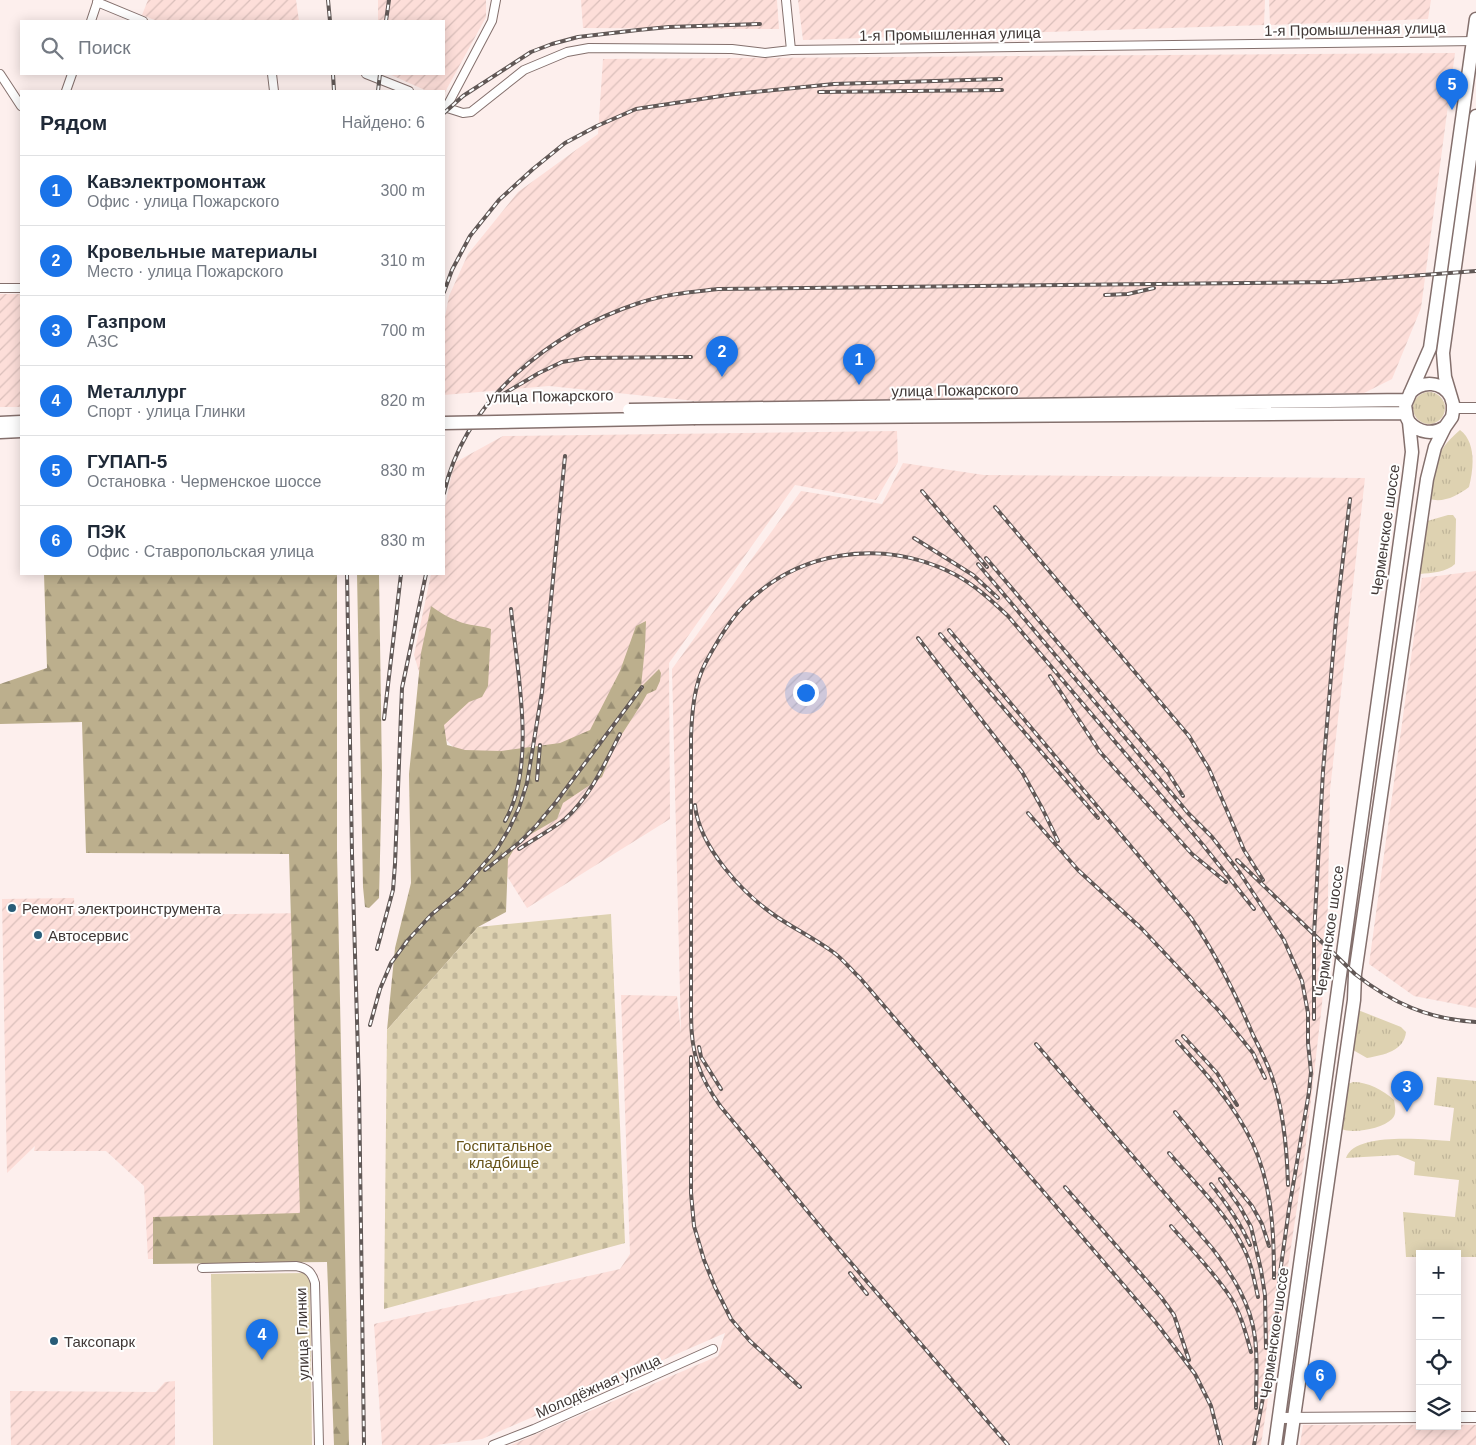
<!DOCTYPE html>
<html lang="ru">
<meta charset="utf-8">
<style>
body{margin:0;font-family:Arial,sans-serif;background:#f6f6f7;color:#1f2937}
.controls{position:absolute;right:15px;bottom:15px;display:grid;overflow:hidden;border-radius:0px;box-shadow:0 2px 12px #0003}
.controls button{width:45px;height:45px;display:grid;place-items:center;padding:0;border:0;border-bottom:1px solid #e0e1e3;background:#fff;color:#1f2937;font:25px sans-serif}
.you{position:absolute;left:805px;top:692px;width:18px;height:18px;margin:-12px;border:4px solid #fff;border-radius:50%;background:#1a73e8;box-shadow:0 0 0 8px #1a73e833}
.badge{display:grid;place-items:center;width:32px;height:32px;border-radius:50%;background:#1a73e8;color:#fff;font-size:16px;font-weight:700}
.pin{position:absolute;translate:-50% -41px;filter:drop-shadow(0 1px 2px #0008)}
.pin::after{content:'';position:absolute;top:26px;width:18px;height:15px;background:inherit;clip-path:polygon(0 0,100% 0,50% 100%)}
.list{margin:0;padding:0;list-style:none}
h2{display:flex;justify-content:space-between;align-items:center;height:65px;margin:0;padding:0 20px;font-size:21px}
h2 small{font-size:16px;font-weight:400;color:#747a83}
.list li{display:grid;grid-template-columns:32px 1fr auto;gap:15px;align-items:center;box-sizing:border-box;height:70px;padding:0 20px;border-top:1px solid #e0e1e3}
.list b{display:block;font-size:19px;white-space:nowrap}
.list p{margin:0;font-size:16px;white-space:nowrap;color:#747a83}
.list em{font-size:16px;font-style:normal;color:#747a83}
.icon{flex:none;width:28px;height:28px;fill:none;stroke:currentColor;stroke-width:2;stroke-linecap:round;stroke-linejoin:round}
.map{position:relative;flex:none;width:1476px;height:1445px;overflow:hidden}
.search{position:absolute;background:#fff;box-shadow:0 2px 12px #0003;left:20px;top:20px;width:425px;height:55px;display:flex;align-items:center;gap:12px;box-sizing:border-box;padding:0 18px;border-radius:0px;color:#747a83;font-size:19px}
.panel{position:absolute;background:#fff;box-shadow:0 2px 12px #0003;left:20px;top:90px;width:425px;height:485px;border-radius:0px}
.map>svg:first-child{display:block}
</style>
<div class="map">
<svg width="1476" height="1445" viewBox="0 0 1476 1445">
<defs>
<pattern id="industrial-furrows" width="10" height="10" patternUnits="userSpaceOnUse" patternTransform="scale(1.25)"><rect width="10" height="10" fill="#fdded9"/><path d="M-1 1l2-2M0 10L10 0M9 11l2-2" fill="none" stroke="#dabfbb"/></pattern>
<pattern id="grass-tufts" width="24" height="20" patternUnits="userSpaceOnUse" patternTransform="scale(1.25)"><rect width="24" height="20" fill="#ded2b1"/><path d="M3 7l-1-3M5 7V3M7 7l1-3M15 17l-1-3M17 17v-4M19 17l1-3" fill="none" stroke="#c0b599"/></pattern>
<pattern id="forest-firs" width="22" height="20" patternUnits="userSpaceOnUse" patternTransform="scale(1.25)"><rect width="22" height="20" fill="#bcaf8d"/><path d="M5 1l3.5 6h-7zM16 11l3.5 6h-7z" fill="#9a8f74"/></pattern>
<pattern id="cemetery-stones" width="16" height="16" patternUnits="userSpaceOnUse" patternTransform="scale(1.25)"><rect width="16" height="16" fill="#ded2b1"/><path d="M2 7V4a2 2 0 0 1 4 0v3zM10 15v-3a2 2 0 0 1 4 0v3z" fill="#c0b599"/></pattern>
</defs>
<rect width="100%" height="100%" fill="#fdefed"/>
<!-- industrial -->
<path fill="url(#industrial-furrows)" d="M 148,0 L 296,0 L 299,21 L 157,21 L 142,15 Z
M 378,0 L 486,0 L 486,17 L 444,94 L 444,91 L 427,91 L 389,74 L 444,74 L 444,21 L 378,21 Z
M 581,0 L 777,0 L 779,29 L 583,28 Z
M 798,0 L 1265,0 L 1264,25 L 803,40 Z
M 1269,0 L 1431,0 L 1428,19 L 1270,25 Z
M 1455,53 L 1421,308 L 1392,379 L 1364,393 L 705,402 L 549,386 L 444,395 L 444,322 L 449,296 L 468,254 L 518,192 L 598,134 L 603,59 Z
M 0,294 L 21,294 L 21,407 L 0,407 Z
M 897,431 L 898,462 L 876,500 L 795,485 L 669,663 L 670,819 L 527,908 L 498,862 L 454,748 L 436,729 L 414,655 L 431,574 L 444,574 L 444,511 L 454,463 L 503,436 Z
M 903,463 L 984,475 L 1365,478 L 1330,790 L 1327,947 L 1322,1004 L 1304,1161 L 1261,1445 L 511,1445 L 718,1356 L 725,1333 L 482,1439 L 436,1445 L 382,1445 L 374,1324 L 620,1269 L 630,1254 L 621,995 L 677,996 L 681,1033 L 672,669 L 801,491 L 882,504 Z
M 1476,571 L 1476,1008 L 1414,996 L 1369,964 L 1422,578 Z
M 74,898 L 75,916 L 310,913 L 323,1257 L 148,1259 L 144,1186 L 106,1151 L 34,1151 L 35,1146 L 7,1173 L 2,899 Z
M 175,1381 L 175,1445 L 11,1445 L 10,1391 L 156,1392 L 165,1382 Z
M 1303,1425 L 1476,1425 L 1476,1445 L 1300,1445 Z"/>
<!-- grass -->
<path fill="url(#grass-tufts)" d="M1413 408a16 16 0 1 1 32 0a16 16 0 1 1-32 0Z
M 1460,430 C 1476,442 1474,467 1469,487 C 1457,496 1444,503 1429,499 C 1435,466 1433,453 1460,430 Z
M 1448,515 L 1453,515 L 1456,519 L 1455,564 C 1447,572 1431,573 1420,574 L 1424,522 Z
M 1358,1010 L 1401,1027 L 1406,1032 C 1404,1051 1384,1055 1367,1058 L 1353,1050 Z
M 1437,1077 L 1476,1081 L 1476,1257 L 1457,1257 L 1457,1254 L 1420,1254 L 1420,1257 L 1406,1257 L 1403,1212 L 1455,1217 L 1459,1180 L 1414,1175 L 1415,1162 L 1398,1155 L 1346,1158 C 1355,1131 1428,1140 1450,1141 L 1454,1108 L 1434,1105 Z
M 1353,1082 C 1368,1082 1383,1090 1394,1100 C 1395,1107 1397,1114 1392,1119 C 1382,1129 1353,1134 1341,1129 L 1346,1085 Z"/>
<!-- forest -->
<path fill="url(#forest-firs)" d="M 44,574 L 337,574 L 337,851 L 349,1445 L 334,1445 L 327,1262 L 153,1264 L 153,1217 L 300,1213 L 289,854 L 86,853 L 82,722 L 0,724 L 0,684 L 47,668 Z
M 357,574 L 379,574 L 382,774 L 379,898 L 369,908 L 365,907 L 363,887 Z
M 431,606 C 442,614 454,621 467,624 C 476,626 483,626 491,629 L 488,686 L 482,697 L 469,702 L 444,725 L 447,745 L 465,750 L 501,751 L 560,743 L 590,730 L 620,671 L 636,626 L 646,621 L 645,647 L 641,687 L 659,669 L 661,673 L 660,681 L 656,690 L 647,694 L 642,703 L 615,745 L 602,777 L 563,803 L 557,819 L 519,841 L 508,859 L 506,912 L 478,927 L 387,1030 L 395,948 L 411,883 L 409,774 L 421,653 Z"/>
<!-- cemetery -->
<path fill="url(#cemetery-stones)" d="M 611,914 L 625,1243 L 384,1309 L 387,1030 L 478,927 Z"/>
<!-- pitch -->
<path fill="#ded2b1" d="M 310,1273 L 312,1445 L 213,1445 L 211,1274 Z"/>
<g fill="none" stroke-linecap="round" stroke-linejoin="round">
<!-- minor casing -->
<g stroke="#84706d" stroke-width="10">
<path id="minor" d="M 786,0 L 791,50
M 97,2 L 143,21
M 91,21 L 98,0
M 0,74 L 21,106
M 272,74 L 274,91
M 366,74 L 409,91
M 66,91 L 72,74
M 444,107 L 463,113 L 471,112 L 524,70 L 567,52 L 589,48 L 732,49 L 765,53 L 791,50 L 1476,41
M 446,108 L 492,21 L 496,0
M 0,288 L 21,288
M 202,1268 L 296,1266 C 307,1268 312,1272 315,1283 L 319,1445
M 493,1445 L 534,1429 L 713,1349"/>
</g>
<!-- tertiary casing -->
<g stroke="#84706d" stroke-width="12">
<path id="tertiary" d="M 1453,408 L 1476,408
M 1457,1417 L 1476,1417
M 1279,1418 L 1420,1417"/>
</g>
<!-- primary casing -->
<g stroke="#84706d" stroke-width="15">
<path id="primary" d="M 1410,393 C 1422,380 1442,381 1451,397
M 694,409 L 1407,400
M 695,418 L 1406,413
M 1409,422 C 1419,433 1433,435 1445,427
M 0,423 L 21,422
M 0,432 L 21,431
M 1275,1445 L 1409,476 L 1412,452 L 1409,422 L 1407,418 L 1405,405 L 1430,348 L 1476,19
M 1290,1445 L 1354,1000 L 1355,974 L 1427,479 L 1435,447 L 1445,427 L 1452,417 L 1453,411 L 1453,404 L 1445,377 L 1443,353 L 1476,116"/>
</g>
<!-- minor -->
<use href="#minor" stroke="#fff" stroke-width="8"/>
<!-- tertiary -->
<use href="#tertiary" stroke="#fff" stroke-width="10"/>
<!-- primary -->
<use href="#primary" stroke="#fff" stroke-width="12"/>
<!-- rail casing -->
<g stroke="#615856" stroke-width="4">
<path id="rail" d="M 328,0 L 330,21
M 386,21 L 389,0
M 333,74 L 334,91
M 378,91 L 380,74
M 819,92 L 1002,90
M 444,113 L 463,96 L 531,52 L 552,44 L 578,37 L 638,30 L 669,27 L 760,24
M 444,292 L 452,270 L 470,236 L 499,200 L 533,169 L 565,143 L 597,126 L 636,109 L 734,94 L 834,84 L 1001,79
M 1105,295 L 1128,294 L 1154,288
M 500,396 L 539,373 L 562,362 L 586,358 L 691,357
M 922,491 L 987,567
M 444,493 C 465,399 551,332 639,303 C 665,294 692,292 718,289 L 1331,282 L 1476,271
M 995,507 L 1189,736 L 1209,769 L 1244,850 L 1263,880
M 914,538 L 973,575 L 998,598
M 986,558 L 1167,771 L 1183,796
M 978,564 L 1128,741 L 1188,813 L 1212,837 L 1240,873 L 1284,940 L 1302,981 L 1308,1013 L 1308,1043 L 1311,1072 L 1309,1092 L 1289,1209 L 1280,1273 L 1277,1313 L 1268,1371 L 1254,1445
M 347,574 L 352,854 L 359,1087 L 364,1445
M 949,630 L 1191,918 C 1216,954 1236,995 1253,1035 C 1260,1049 1267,1062 1272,1077 C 1284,1111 1287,1149 1288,1185
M 940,634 L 1098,818
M 918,638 L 1022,772 L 1042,808 L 1058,841
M 1050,676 L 1100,752 L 1192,854 L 1226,882
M 384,719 L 401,574
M 537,780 L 540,745
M 695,805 C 699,847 743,894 777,917 C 795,929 815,939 833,952 C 843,959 851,970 860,978 L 1157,1324 L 1195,1374 L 1211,1406 L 1221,1445
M 1028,813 L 1078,870 L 1142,929 L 1219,1011 L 1253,1053 L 1265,1078
M 505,821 C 537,765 517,671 511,609
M 519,849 C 534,839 551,830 565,819 C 590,797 605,763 620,734
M 1237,860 L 1355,974 C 1392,1003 1428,1019 1476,1022
M 485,870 L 520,842 L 536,826 L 556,802 L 642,687
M 377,949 L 393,890 L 395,864 L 402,688 L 426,574
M 1314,1019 L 1314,935 L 1323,771 L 1336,618 L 1350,499
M 370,1025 L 380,989 L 391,963 L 408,940 L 431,915 L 462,889 L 497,849 L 509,829 L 519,808 L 527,783 L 542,692 L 565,456
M 1183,1036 L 1217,1073 L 1237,1105
M 1177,1041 C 1205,1072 1234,1104 1252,1142 C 1272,1184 1274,1232 1274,1278
M 1036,1044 L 1212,1248 C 1232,1274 1251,1304 1255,1338 C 1258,1361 1256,1385 1256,1408
M 699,1047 L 701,1057 L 721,1089
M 691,1057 L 691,1193 L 694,1226 L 704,1260 L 715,1287 L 731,1319 L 750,1341 L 800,1387
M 1175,1112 L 1252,1206 L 1262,1224 L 1269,1246
M 1169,1153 C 1193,1181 1226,1213 1242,1245 C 1251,1261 1254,1279 1258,1297
M 1220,1179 L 1240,1207 L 1251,1227 L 1261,1270 L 1265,1295 L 1266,1348
M 1211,1184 C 1227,1204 1240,1222 1250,1245
M 1065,1187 L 1161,1297 L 1174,1315 L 1189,1360
M 1171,1226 C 1191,1249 1214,1272 1231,1298 C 1241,1314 1246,1334 1251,1352
M 850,1273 L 867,1294
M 1008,1445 L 833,1242 L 721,1107 C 699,1077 691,1053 691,1015 L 691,736 C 692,712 694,684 706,662 C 714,647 727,625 739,611 C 794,550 882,537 954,574 C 975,585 991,600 1008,616 L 1203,845 L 1254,909"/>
</g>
<!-- rail -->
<use href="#rail" stroke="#fff" stroke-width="2" stroke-dasharray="5.5" stroke-linecap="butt"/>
<!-- primary-bridge casing -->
<g stroke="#84706d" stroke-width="15" stroke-linecap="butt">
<path id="primary-bridge" d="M 629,410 L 694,409
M 444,423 L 695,418"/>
</g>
<!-- primary-bridge -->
<use href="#primary-bridge" stroke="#fff" stroke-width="12"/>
</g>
<!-- markers -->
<g fill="#285c78" stroke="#fff" stroke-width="2">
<circle cx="12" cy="908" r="5"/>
<circle cx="38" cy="935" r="5"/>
<circle cx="54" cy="1341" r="5"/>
</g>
<g text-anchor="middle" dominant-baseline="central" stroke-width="4" stroke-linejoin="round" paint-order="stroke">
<!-- street labels -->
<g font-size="15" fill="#403836" stroke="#fff">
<text transform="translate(1355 29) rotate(-1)">1-я Промышленная улица</text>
<text transform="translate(950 34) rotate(-1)">1-я Промышленная улица</text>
<text transform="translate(955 390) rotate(-1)">улица Пожарского</text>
<text transform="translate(550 396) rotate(-1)">улица Пожарского</text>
<text transform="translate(1385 530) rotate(-82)">Черменское шоссе</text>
<text transform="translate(1329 931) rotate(-82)">Черменское шоссе</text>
<text transform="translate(1274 1333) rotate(-82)">Черменское шоссе</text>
<text transform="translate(302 1334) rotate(-92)">улица Глинки</text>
<text transform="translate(598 1386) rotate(-24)">Молодёжная улица</text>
</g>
<!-- poi labels -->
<g font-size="15" fill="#403836" stroke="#fff" text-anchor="start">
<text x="22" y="908">Ремонт электроинструмента</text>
<text x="48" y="935">Автосервис</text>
<text x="64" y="1341">Таксопарк</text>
</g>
<!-- park labels -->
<g font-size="15" fill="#68541a" stroke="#fff">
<text x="504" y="1145">Госпитальное<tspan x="504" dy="17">кладбище</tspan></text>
</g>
</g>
</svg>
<div class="controls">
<button>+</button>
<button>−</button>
<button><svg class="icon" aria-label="locate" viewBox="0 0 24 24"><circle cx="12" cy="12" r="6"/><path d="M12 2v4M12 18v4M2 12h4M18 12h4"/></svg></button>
<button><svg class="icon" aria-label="layers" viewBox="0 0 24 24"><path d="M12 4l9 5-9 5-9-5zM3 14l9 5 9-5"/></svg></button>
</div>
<div class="you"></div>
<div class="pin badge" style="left:859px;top:385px">1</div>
<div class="pin badge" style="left:722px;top:377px">2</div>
<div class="pin badge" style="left:1407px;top:1112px">3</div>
<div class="pin badge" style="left:262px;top:1360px">4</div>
<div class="pin badge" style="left:1452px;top:110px">5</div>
<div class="pin badge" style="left:1320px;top:1401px">6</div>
<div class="search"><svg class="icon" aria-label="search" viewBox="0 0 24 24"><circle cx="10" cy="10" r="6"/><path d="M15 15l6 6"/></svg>Поиск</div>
<section class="panel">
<h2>Рядом<small>Найдено: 6</small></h2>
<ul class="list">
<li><span class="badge">1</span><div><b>Кавэлектромонтаж</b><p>Офис · улица Пожарского</p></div><em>300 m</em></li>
<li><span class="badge">2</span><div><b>Кровельные материалы</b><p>Место · улица Пожарского</p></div><em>310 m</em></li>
<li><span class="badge">3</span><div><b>Газпром</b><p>АЗС</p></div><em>700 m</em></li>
<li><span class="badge">4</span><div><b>Металлург</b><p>Спорт · улица Глинки</p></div><em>820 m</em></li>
<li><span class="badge">5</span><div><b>ГУПАП-5</b><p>Остановка · Черменское шоссе</p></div><em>830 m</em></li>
<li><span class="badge">6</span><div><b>ПЭК</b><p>Офис · Ставропольская улица</p></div><em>830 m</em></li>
</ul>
</section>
</div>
